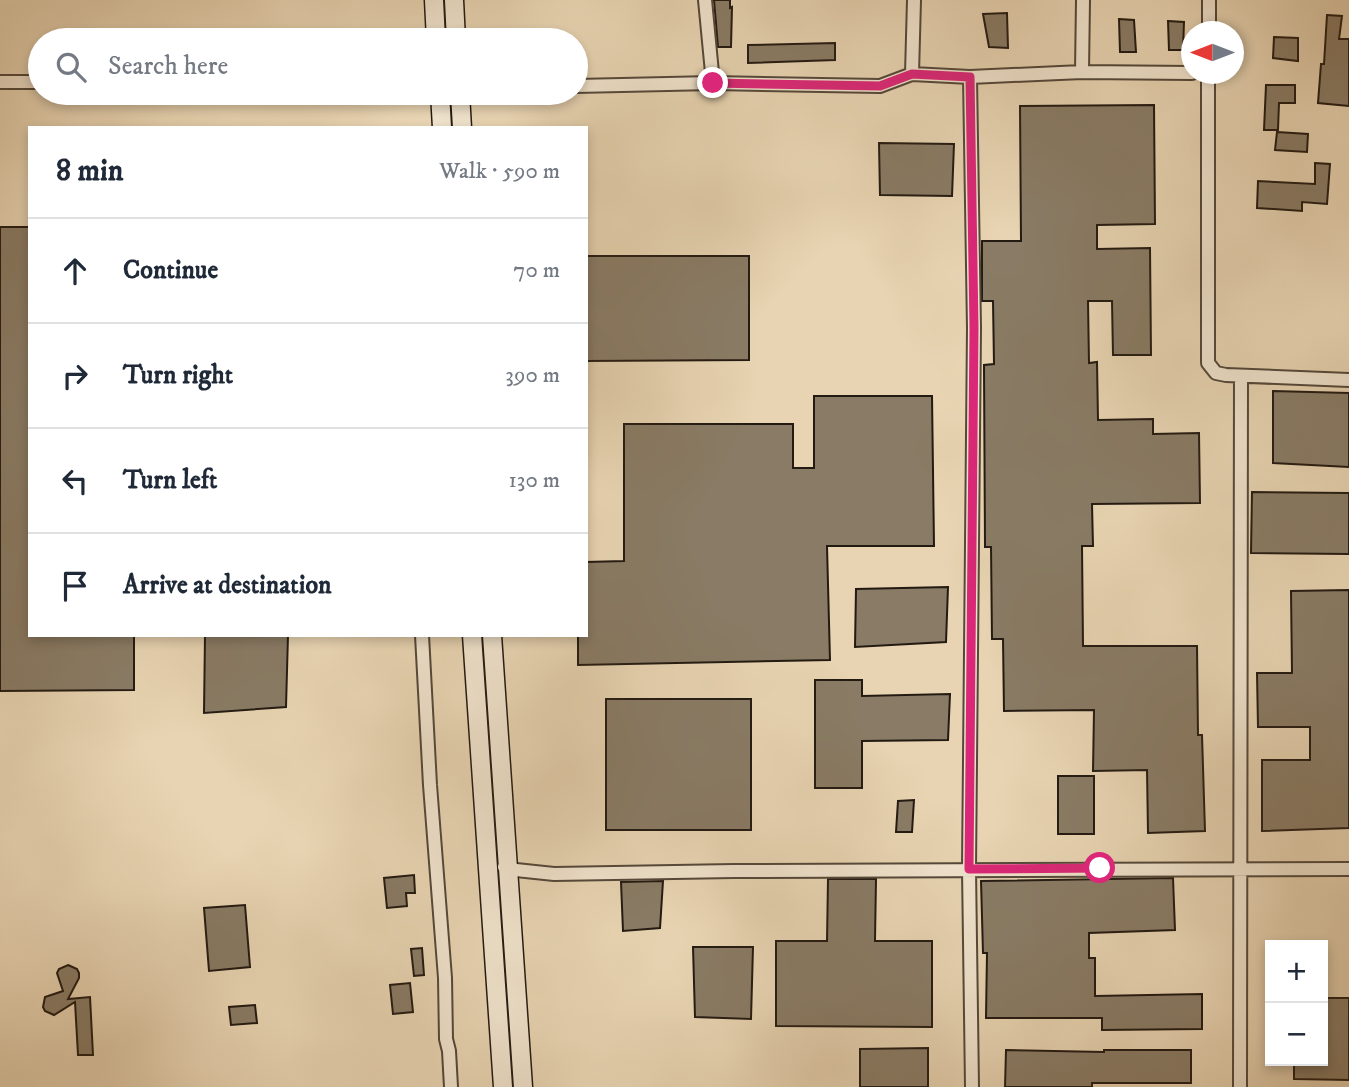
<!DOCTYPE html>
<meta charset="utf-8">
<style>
body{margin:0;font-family:"IM FELL DW Pica",serif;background:#f6f6f7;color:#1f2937}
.controls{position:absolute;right:21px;bottom:21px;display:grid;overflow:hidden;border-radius:0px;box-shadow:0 4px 10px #0003}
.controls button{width:63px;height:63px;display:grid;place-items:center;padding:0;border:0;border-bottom:2px solid #e0e1e3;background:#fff;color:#1f2937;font:35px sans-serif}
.compass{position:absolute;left:1181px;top:21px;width:63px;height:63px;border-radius:50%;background:#fff;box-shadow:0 4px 10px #0003;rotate:270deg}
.stop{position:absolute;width:21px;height:21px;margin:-16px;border:5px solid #db2777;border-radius:50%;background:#fff}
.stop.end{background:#db2777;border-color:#fff;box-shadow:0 2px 7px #0008}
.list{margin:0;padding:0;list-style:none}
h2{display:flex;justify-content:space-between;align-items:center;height:91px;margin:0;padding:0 28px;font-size:30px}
h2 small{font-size:23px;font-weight:400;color:#747a83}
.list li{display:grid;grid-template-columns:46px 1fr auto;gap:21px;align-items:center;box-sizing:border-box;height:105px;padding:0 28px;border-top:2px solid #e0e1e3}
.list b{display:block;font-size:26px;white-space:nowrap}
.list em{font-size:23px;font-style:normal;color:#747a83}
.icon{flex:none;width:38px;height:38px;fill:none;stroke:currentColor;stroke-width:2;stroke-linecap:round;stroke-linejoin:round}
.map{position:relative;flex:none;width:1349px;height:1087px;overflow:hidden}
.search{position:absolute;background:#fff;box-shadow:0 4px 10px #0003;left:28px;top:28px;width:560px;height:77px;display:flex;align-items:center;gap:18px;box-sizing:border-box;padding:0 24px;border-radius:38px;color:#747a83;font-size:26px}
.panel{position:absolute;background:#fff;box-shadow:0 4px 10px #0003;left:28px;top:126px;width:560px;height:511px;border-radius:0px}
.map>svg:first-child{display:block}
</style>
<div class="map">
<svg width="1349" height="1087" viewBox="0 0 1349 1087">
<rect width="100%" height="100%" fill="#e8d4b2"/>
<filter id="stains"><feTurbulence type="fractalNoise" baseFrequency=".00286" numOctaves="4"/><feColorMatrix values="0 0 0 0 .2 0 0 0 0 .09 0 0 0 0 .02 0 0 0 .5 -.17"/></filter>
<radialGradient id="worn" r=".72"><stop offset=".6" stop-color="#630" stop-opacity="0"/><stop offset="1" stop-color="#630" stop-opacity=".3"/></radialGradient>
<!-- building -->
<path fill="#897b65" stroke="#231a12" stroke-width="2" d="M 714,0 L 730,0 L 730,8 L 732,7 L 731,47 L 718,47 Z
M 1007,13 L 1008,48 L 989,47 L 983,14 Z
M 1327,15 L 1342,16 L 1339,39 L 1349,39 L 1349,106 L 1318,103 L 1321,64 L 1324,64 Z
M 1119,19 L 1134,20 L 1136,52 L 1120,52 Z
M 1168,21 L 1184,22 L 1183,50 L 1169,50 Z
M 1274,37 L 1298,38 L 1298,61 L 1273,58 Z
M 835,43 L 835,60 L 748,63 L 748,45 Z
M 1266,85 L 1295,85 L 1295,103 L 1279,103 L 1278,130 L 1264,130 Z
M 1154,105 L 1155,224 L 1097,225 L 1097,249 L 1150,248 L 1151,355 L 1113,355 L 1112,301 L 1088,301 L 1089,363 L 1097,362 L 1098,420 L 1153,419 L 1153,434 L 1199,433 L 1200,503 L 1092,504 L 1093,546 L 1082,546 L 1083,646 L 1197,646 L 1198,735 L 1202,735 L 1205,831 L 1148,833 L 1147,770 L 1093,771 L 1094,710 L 1004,711 L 1003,639 L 992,639 L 991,547 L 985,547 L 984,365 L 994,364 L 993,301 L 982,301 L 982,241 L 1021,241 L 1020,106 Z
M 1277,132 L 1308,134 L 1307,152 L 1275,150 Z
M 879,143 L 954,144 L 952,196 L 880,195 Z
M 1315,163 L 1330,164 L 1327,204 L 1302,202 L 1302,211 L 1257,208 L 1258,181 L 1315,184 Z
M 0,227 L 30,227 L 30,635 L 134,635 L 134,690 L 0,691 Z
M 586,256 L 749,256 L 749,360 L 586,361 Z
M 1273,391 L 1349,393 L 1349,467 L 1273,463 Z
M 814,396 L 932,396 L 934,546 L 827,546 L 830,660 L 578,665 L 578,635 L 586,635 L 586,562 L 624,561 L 624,424 L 793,424 L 793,468 L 814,468 Z
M 1252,492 L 1349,493 L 1349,554 L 1251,553 Z
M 948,587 L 946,642 L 855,647 L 856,589 Z
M 1349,590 L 1349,828 L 1262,831 L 1262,760 L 1310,760 L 1310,727 L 1258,727 L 1257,673 L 1292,673 L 1291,591 Z
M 205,635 L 288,635 L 286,707 L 204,713 Z
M 815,680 L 862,680 L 862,696 L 950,694 L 948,740 L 862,741 L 862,788 L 815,788 Z
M 606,699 L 751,699 L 751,830 L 606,830 Z
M 1058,776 L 1094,776 L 1094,834 L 1058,834 Z
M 914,800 L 912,832 L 896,832 L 898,801 Z
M 414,875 L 415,893 L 406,893 L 407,906 L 387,908 L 384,878 Z
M 1173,878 L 1175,930 L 1089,933 L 1089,958 L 1095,958 L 1095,996 L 1202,994 L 1202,1029 L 1102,1030 L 1102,1018 L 986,1018 L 987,953 L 983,953 L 981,881 Z
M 828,879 L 876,879 L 875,941 L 932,941 L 932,1027 L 776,1026 L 776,941 L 827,941 Z
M 663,881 L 660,928 L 623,931 L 621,882 Z
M 245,905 L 250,967 L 209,971 L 204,908 Z
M 693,947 L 753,947 L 751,1019 L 695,1017 Z
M 422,948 L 424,975 L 414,976 L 411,949 Z
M 68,965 L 77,969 L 79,973 L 79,978 L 68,999 L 90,997 L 93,1055 L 78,1055 L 75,1002 L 54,1015 L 45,1011 L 43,1007 L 45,997 L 63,991 L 57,973 L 59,969 Z
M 410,983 L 413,1012 L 393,1014 L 390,985 Z
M 1323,998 L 1349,998 L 1349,1080 L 1294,1079 L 1294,1061 L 1323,1061 Z
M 255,1005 L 257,1023 L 231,1025 L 229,1007 Z
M 928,1048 L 928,1087 L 860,1087 L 860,1049 Z
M 1006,1050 L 1104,1052 L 1104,1050 L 1191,1050 L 1191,1083 L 1092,1083 L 1092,1087 L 1005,1087 Z"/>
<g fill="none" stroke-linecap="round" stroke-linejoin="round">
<!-- street casing -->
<g stroke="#54483a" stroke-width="16">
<path id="street" d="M 705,0 L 713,83
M 1209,32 L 1209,0
M 1082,72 L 1083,0
M 912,74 L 914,0
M 1208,74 L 1208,363 L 1216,373 L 1226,375 L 1349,380
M 970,77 L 974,328 L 969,869 L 972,1087
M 0,82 L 40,82
M 576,86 L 713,83 L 880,86 L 912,74 L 970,77 L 1082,72 L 1192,73
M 422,635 L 430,785 L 445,978 L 446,1039 L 449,1051 L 451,1087
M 504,867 L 516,870 L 554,874 L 734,871 L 1349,869
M 1240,1087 L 1241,376"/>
</g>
<!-- secondary casing -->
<g stroke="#231a12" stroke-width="21">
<path id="secondary" d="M 434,0 L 436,40
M 454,0 L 456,40
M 440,93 L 442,128
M 460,93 L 462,128
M 472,635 L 503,1087
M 492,635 L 523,1087"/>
</g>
<!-- street -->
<use href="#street" stroke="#f0e3cd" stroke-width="12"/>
<!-- secondary -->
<use href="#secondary" stroke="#f0e3cd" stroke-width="18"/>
</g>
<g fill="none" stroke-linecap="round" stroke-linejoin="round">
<!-- route -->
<path stroke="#db2777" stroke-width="9" d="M 713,83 L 880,86 L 912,74 L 970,77 L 974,328 L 969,869 L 1100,868"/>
</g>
<rect width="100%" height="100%" filter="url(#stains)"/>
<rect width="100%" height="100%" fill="url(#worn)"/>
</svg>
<div class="controls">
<button>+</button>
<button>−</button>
</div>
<svg class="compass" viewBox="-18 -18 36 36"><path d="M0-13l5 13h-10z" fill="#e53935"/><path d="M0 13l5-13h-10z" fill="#747a83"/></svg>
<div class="stop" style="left:1100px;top:868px"></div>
<div class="stop end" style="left:713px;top:83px"></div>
<div class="search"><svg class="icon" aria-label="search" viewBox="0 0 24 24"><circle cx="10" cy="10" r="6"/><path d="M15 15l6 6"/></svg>Search here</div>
<section class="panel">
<h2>8 min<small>Walk · 590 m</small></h2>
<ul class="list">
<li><svg class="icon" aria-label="ahead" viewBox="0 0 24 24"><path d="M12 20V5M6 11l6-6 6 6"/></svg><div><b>Continue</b></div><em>70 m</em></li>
<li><svg class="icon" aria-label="right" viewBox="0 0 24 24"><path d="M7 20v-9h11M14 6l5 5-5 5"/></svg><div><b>Turn right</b></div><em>390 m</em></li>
<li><svg class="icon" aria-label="left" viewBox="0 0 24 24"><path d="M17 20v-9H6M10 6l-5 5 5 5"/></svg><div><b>Turn left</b></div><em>130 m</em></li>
<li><svg class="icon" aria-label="arrive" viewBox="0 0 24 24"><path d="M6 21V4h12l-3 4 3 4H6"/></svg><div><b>Arrive at destination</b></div></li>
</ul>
</section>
</div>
